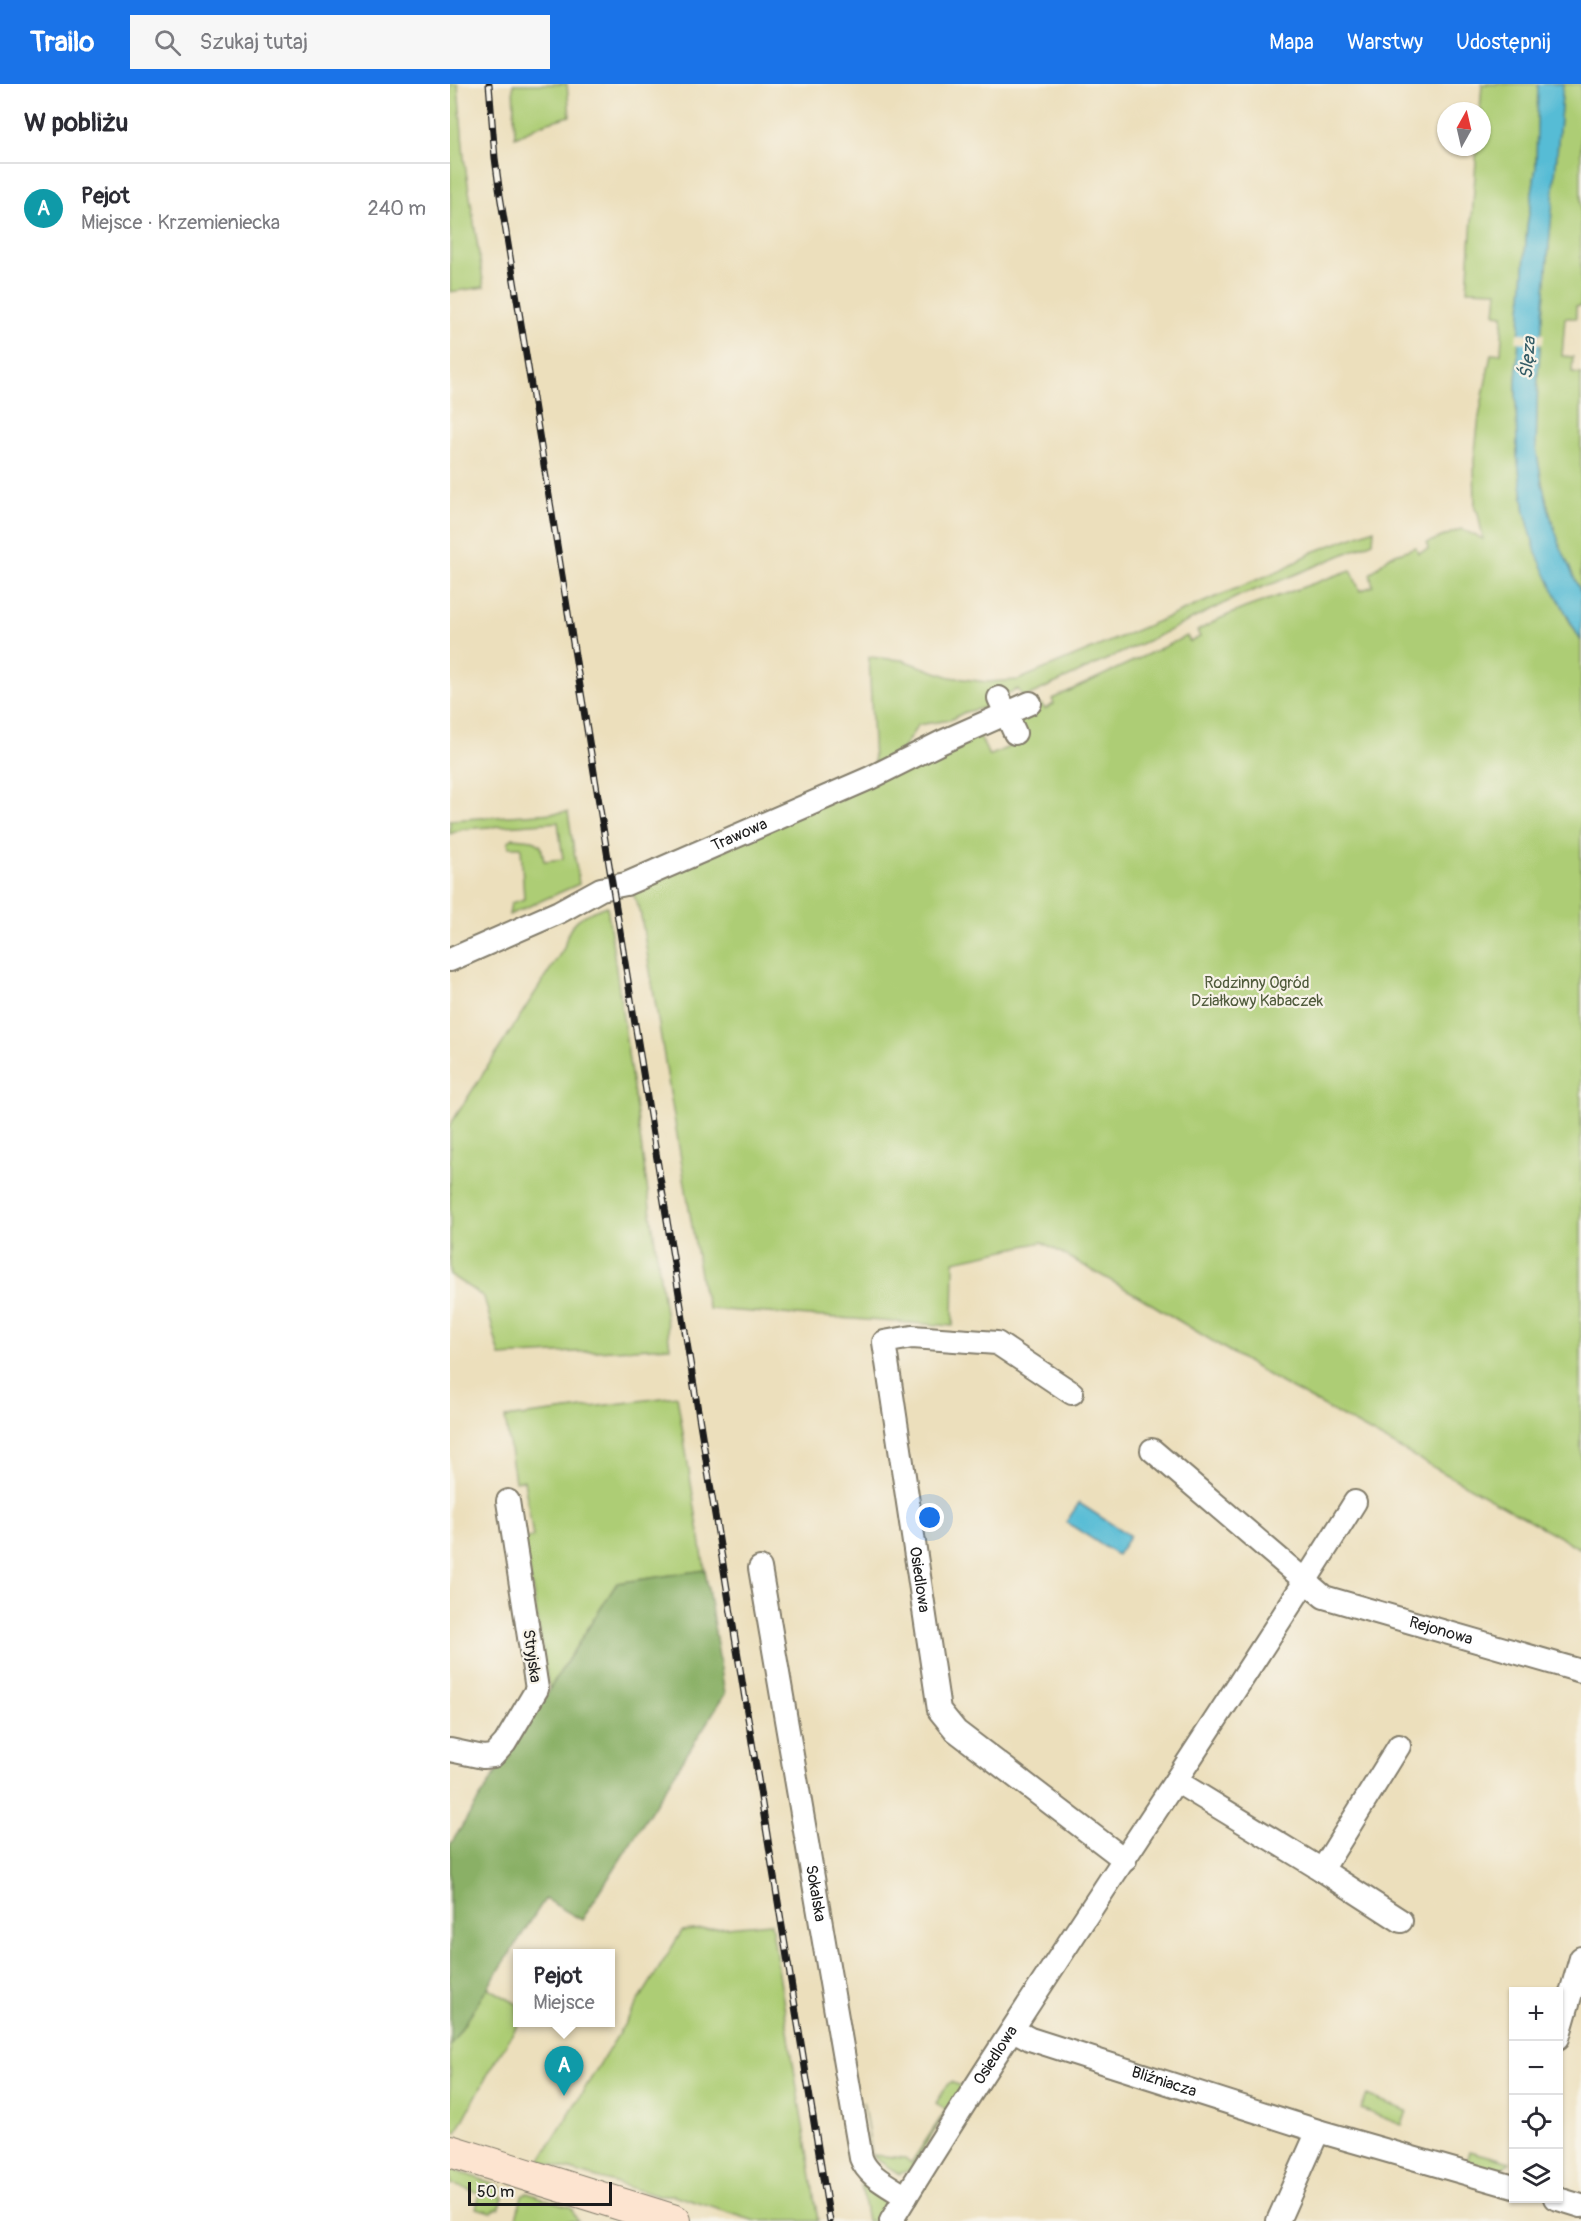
<!DOCTYPE html>
<html lang="pl">
<meta charset="utf-8">
<style>
body{margin:0;font-family:Pangolin,sans-serif;background:#f7f7f7;color:#2b2b33}
.controls{position:absolute;right:18px;bottom:18px;display:grid;overflow:hidden;border-radius:0px;box-shadow:0 2px 4px #0004}
.controls button{width:54px;height:54px;display:grid;place-items:center;padding:0;border:0;border-bottom:2px solid #e1e1e2;background:#fff;color:#2b2b33;font:30px sans-serif}
.compass{position:absolute;left:987px;top:18px;width:54px;height:54px;border-radius:50%;background:#fff;box-shadow:0 2px 4px #0004;rotate:8deg}
.scale{position:absolute;left:18px;bottom:15px;width:144px;box-sizing:border-box;padding-left:6px;border:3px solid #1c1c1c;border-top:0;font-size:16px;line-height:21px;white-space:nowrap;color:#1c1c1c;-webkit-text-stroke:4px #f7f3e8;paint-order:stroke}
.you{position:absolute;left:480px;top:1434px;width:21px;height:21px;margin:-15px;border:4px solid #fff;border-radius:50%;background:#1a73e8;box-shadow:0 0 0 9px #1a73e833}
.badge{display:grid;place-items:center;width:39px;height:39px;border-radius:50%;background:#1a73e8;color:#fff;font-size:20px;font-weight:700}
.pin{position:absolute;translate:-50% -50px;filter:drop-shadow(0 2px 3px #0008)}
.pin::after{content:'';position:absolute;top:32px;width:21px;height:18px;background:inherit;clip-path:polygon(0 0,100% 0,50% 100%)}
.popup{position:absolute;left:63px;top:1865px;width:102px;height:78px;box-sizing:border-box;display:grid;place-content:center;border-radius:0px;background:#fff;filter:drop-shadow(0 2px 4px #0005);font-size:20px;white-space:nowrap;color:#7c7c81}
.popup b{font-size:22px;color:#2b2b33}
.popup::after{content:'';position:absolute;left:50%;top:100%;margin-left:-12px;border:12px solid transparent;border-top-color:#fff}
.list{margin:0;padding:0;list-style:none}
h2{display:flex;justify-content:space-between;align-items:center;height:78px;margin:0;padding:0 24px;font-size:26px}
h2 small{font-size:20px;font-weight:400;color:#7c7c81}
.list li{display:grid;grid-template-columns:39px 1fr auto;gap:18px;align-items:center;box-sizing:border-box;height:90px;padding:0 24px;border-top:2px solid #e1e1e2}
.list b{display:block;font-size:22px;white-space:nowrap}
.list p{margin:0;font-size:20px;white-space:nowrap;color:#7c7c81}
.list em{font-size:20px;font-style:normal;color:#7c7c81}
.icon{flex:none;width:33px;height:33px;fill:none;stroke:currentColor;stroke-width:2;stroke-linecap:round;stroke-linejoin:round}
.map{position:relative;flex:none;width:1131px;height:2137px;overflow:hidden}
header{display:flex;align-items:center;gap:36px;box-sizing:border-box;height:84px;padding:0 30px;background:#1a73e8;color:#fff}
header strong{font-size:28px}
nav{display:flex;gap:33px;margin-inline-start:auto;font-size:21px}
.search{width:420px;height:54px;background:#f7f7f7;display:flex;align-items:center;gap:15px;box-sizing:border-box;padding:0 21px;border-radius:0px;color:#7c7c81;font-size:22px}
main{display:flex}
aside{flex:1;background:#fff}
.map>svg:first-child{display:block}
</style>
<header>
<strong>Trailo</strong>
<div class="search"><svg class="icon" aria-label="search" viewBox="0 0 24 24"><circle cx="10" cy="10" r="6"/><path d="M15 15l6 6"/></svg>Szukaj tutaj</div>
<nav><a>Mapa</a><a>Warstwy</a><a>Udostępnij</a></nav>
</header>
<main>
<aside>
<h2>W pobliżu<small></small></h2>
<ul class="list">
<li><span class="badge" style="background:#0f9aa8">A</span><div><b>Pejot</b><p>Miejsce · Krzemieniecka</p></div><em>240 m</em></li>
</ul>
</aside>
<div class="map">
<svg width="1131" height="2137" viewBox="0 0 1131 2137">
<rect width="100%" height="100%" fill="#f7f3e8"/>
<filter id="ink" filterUnits="userSpaceOnUse"><feTurbulence type="fractalNoise" baseFrequency=".0167" numOctaves="2"/><feDisplacementMap in="SourceGraphic" scale="12" xChannelSelector="R" yChannelSelector="G"/><feConvolveMatrix kernelMatrix="1 2 1 2 8 2 1 2 1" color-interpolation-filters="sRGB"/></filter>
<filter id="wash" filterUnits="userSpaceOnUse"><feTurbulence type="fractalNoise" baseFrequency=".008" numOctaves="4" result="noise"/><feDisplacementMap in="SourceGraphic" scale="24" xChannelSelector="R" yChannelSelector="G"/><feGaussianBlur stdDeviation="1.35" result="paint"/><feColorMatrix in="noise" values="0 0 0 0 0 0 0 0 0 0 0 0 0 0 0 0 0 1.4 0 .05"/><feComposite in="paint" operator="in"/></filter>
<g filter="url(#wash)">
<rect width="100%" height="100%" fill="#ecdfbc"/>
<!-- green -->
<path fill="#adcd75" stroke="#647448" stroke-width="1.5" d="M 0,0 L 8,0 L 14,74 L 34,203 L 0,208 Z
M 63,0 L 117,0 L 120,32 L 95,39 L 65,53 Z
M 1032,0 L 1088,0 L 1086,83 L 1077,143 L 1066,298 L 1067,371 L 1075,428 L 1117,533 L 1131,557 L 1131,1465 L 828,1297 L 690,1213 L 592,1158 L 504,1177 L 503,1242 L 259,1225 L 252,1203 L 190,826 L 182,808 L 528,648 L 539,672 L 574,656 L 566,637 L 571,629 L 591,620 L 595,625 L 604,620 L 602,615 L 737,552 L 740,558 L 750,553 L 747,547 L 771,534 L 795,524 L 901,486 L 910,507 L 923,502 L 920,490 L 940,472 L 966,463 L 968,469 L 978,465 L 977,459 L 1011,445 L 1033,455 L 1028,429 L 1025,425 L 1024,376 L 1029,333 L 1041,270 L 1051,269 L 1053,231 L 1045,230 L 1047,207 L 1017,206 L 1027,63 L 1032,63 L 1032,27 L 1030,27 Z
M 1113,0 L 1131,0 L 1131,222 L 1126,222 L 1126,234 L 1115,234 L 1112,272 L 1123,273 L 1122,289 L 1131,290 L 1131,509 L 1110,464 L 1101,434 L 1092,399 L 1086,364 L 1088,288 Z
M 924,445 L 923,458 L 827,498 L 791,511 L 710,551 L 573,614 L 568,605 L 544,616 L 543,622 L 515,628 L 500,636 L 468,641 L 452,666 L 424,680 L 419,573 L 452,576 L 500,593 L 536,598 L 568,596 L 835,484 L 863,468 Z
M 118,728 L 129,800 L 59,831 L 61,819 L 74,815 L 71,763 L 59,763 L 58,758 L 63,754 L 83,756 L 91,762 L 94,777 L 113,775 L 108,738 L 13,745 L 0,750 L 0,736 Z
M 157,822 L 220,1263 L 50,1272 L 34,1213 L 0,1191 L 0,1041 L 114,864 C 119,835 132,831 157,822 Z
M 227,1312 L 255,1486 L 167,1499 L 99,1605 L 74,1455 L 83,1453 L 74,1396 L 65,1397 L 55,1334 Z
M 321,1839 L 368,2137 L 305,2137 L 224,2111 L 205,2111 L 90,2077 L 232,1847 Z
M 37,1903 L 67,1920 L 68,1938 L 69,1939 L 39,1988 L 7,2048 L 0,2046 L 0,1962 Z
M 501,1998 L 512,2003 L 460,2086 L 449,2090 L 422,2072 L 413,2018 L 422,2071 L 455,2074 L 461,2079 L 496,2026 L 486,2019 L 498,2000 Z
M 917,2011 L 957,2027 L 952,2041 L 911,2025 Z
M 1019,2067 L 1060,2078 C 1048,2093 1031,2086 1015,2082 Z
M 0,2085 L 48,2101 L 51,2104 L 48,2112 L 53,2113 L 50,2123 L 41,2128 L 26,2124 L 30,2109 L 0,2100 Z
M 414,2100 L 433,2116 L 434,2125 L 426,2137 L 417,2137 L 411,2101 Z
M 77,2109 L 121,2123 L 128,2137 L 65,2137 L 72,2112 Z"/>
<!-- forest -->
<path fill="#8ab066" stroke="#536641" stroke-width="1.5" d="M 255,1486 L 275,1610 L 132,1836 L 95,1815 L 0,1962 L 0,1761 L 167,1499 Z"/>
<!-- water -->
<path fill="#57bcd5" stroke="#3a6c78" stroke-width="1.5" d="M 1088,0 L 1113,0 L 1088,288 L 1086,364 L 1092,399 L 1101,434 L 1111,464 L 1131,509 L 1131,557 L 1104,507 L 1086,469 L 1075,428 L 1067,371 L 1066,298 L 1077,143 L 1086,83 Z
M 629,1419 L 680,1452 L 667,1471 L 616,1438 Z"/>
<!-- pier -->
<path fill="#ecdfbc" d="M 1067,249 L 1094,250 L 1093,260 L 1066,258 Z"/>
</g>
<g filter="url(#ink)">
<g fill="none" stroke-linecap="round" stroke-linejoin="round">
<!-- street casing -->
<g stroke="#847e6c" stroke-width="26">
<g id="street">
<path d="M 549,614 L 565,649"/>
<path id="s1" d="M 0,876 L 109,828 L 151,805 L 176,800 L 420,694 L 492,658 L 580,619"/>
<path id="s2" d="M 622,1309 L 547,1259 L 462,1253 L 434,1258 L 489,1626 L 506,1647 L 675,1776"/>
<path id="s3" d="M 702,1366 L 874,1513 L 1131,1587"/>
<path id="s4" d="M 310,1484 L 411,2074 C 418,2093 440,2102 456,2113"/>
<path d="M 0,1666 L 33,1673 L 43,1672 L 55,1659 L 87,1605 L 58,1417"/>
<path d="M 726,1697 L 872,1786 L 951,1837"/>
<path d="M 872,1786 L 949,1662"/>
<path id="s5" d="M 563,1946 L 580,1955 L 868,2047"/>
<path d="M 1108,1954 L 1131,1874"/>
<path d="M 1105,2114 L 1131,2122"/>
<path id="s6" d="M 441,2137 C 590,1894 755,1660 905,1418"/>
<path d="M 828,2137 L 868,2047 L 1064,2103"/>
</g>
</g>
<!-- secondary casing -->
<g stroke="#847e6c" stroke-width="34">
<path id="secondary" d="M 0,2067 L 225,2137"/>
</g>
<!-- street -->
<use href="#street" stroke="#fff" stroke-width="22"/>
<!-- secondary -->
<use href="#secondary" stroke="#fde4d0" stroke-width="32"/>
<!-- rail casing -->
<g stroke="#1c1c1c" stroke-width="7">
<path id="rail" d="M 39,0 L 45,74 L 50,111 L 380,2137"/>
</g>
<!-- rail -->
<use href="#rail" stroke="#f7f3e8" stroke-width="4.5" stroke-dasharray="14" stroke-linecap="butt"/>
</g>
</g>
<g text-anchor="middle" dominant-baseline="central" stroke-width="4.5" stroke-linejoin="round" paint-order="stroke">
<!-- street labels -->
<g font-size="16" fill="#1c1c1c" stroke="#f7f3e8">
<text stroke="none"><textPath href="#s1" startOffset="316">Trawowa</textPath></text>
<text stroke="none"><textPath href="#s2" startOffset="444">Osiedlowa</textPath></text>
<text stroke="none"><textPath href="#s3" startOffset="348">Rejonowa</textPath></text>
<text transform="translate(82 1572) rotate(82)">Stryjska</text>
<text stroke="none"><textPath href="#s4" startOffset="330">Sokalska</textPath></text>
<text stroke="none"><textPath href="#s6" startOffset="196">Osiedlowa</textPath></text>
<text stroke="none"><textPath href="#s5" startOffset="160">Bliźniacza</textPath></text>
</g>
<!-- park labels -->
<g font-size="16" fill="#4f5a3b" stroke="#f7f3e8">
<text x="807" y="899">Rodzinny Ogród<tspan x="807" dy="18">Działkowy Kabaczek</tspan></text>
</g>
<!-- water labels -->
<g font-size="18" font-style="italic" fill="#345c66" stroke="#f7f3e8">
<text transform="translate(1078 274) rotate(-85)">Ślęza</text>
</g>
</g>
</svg>
<div class="controls">
<button>+</button>
<button>−</button>
<button><svg class="icon" aria-label="locate" viewBox="0 0 24 24"><circle cx="12" cy="12" r="6"/><path d="M12 2v4M12 18v4M2 12h4M18 12h4"/></svg></button>
<button><svg class="icon" aria-label="layers" viewBox="0 0 24 24"><path d="M12 4l9 5-9 5-9-5zM3 14l9 5 9-5"/></svg></button>
</div>
<svg class="compass" viewBox="-18 -18 36 36"><path d="M0-13l5 13h-10z" fill="#e53935"/><path d="M0 13l5-13h-10z" fill="#7c7c81"/></svg>
<div class="scale">50 m</div>
<div class="you"></div>
<div class="pin badge" style="left:114px;top:2012px;background:#0f9aa8">A</div>
<div class="popup"><b>Pejot</b>Miejsce</div>
</div>
</main>
